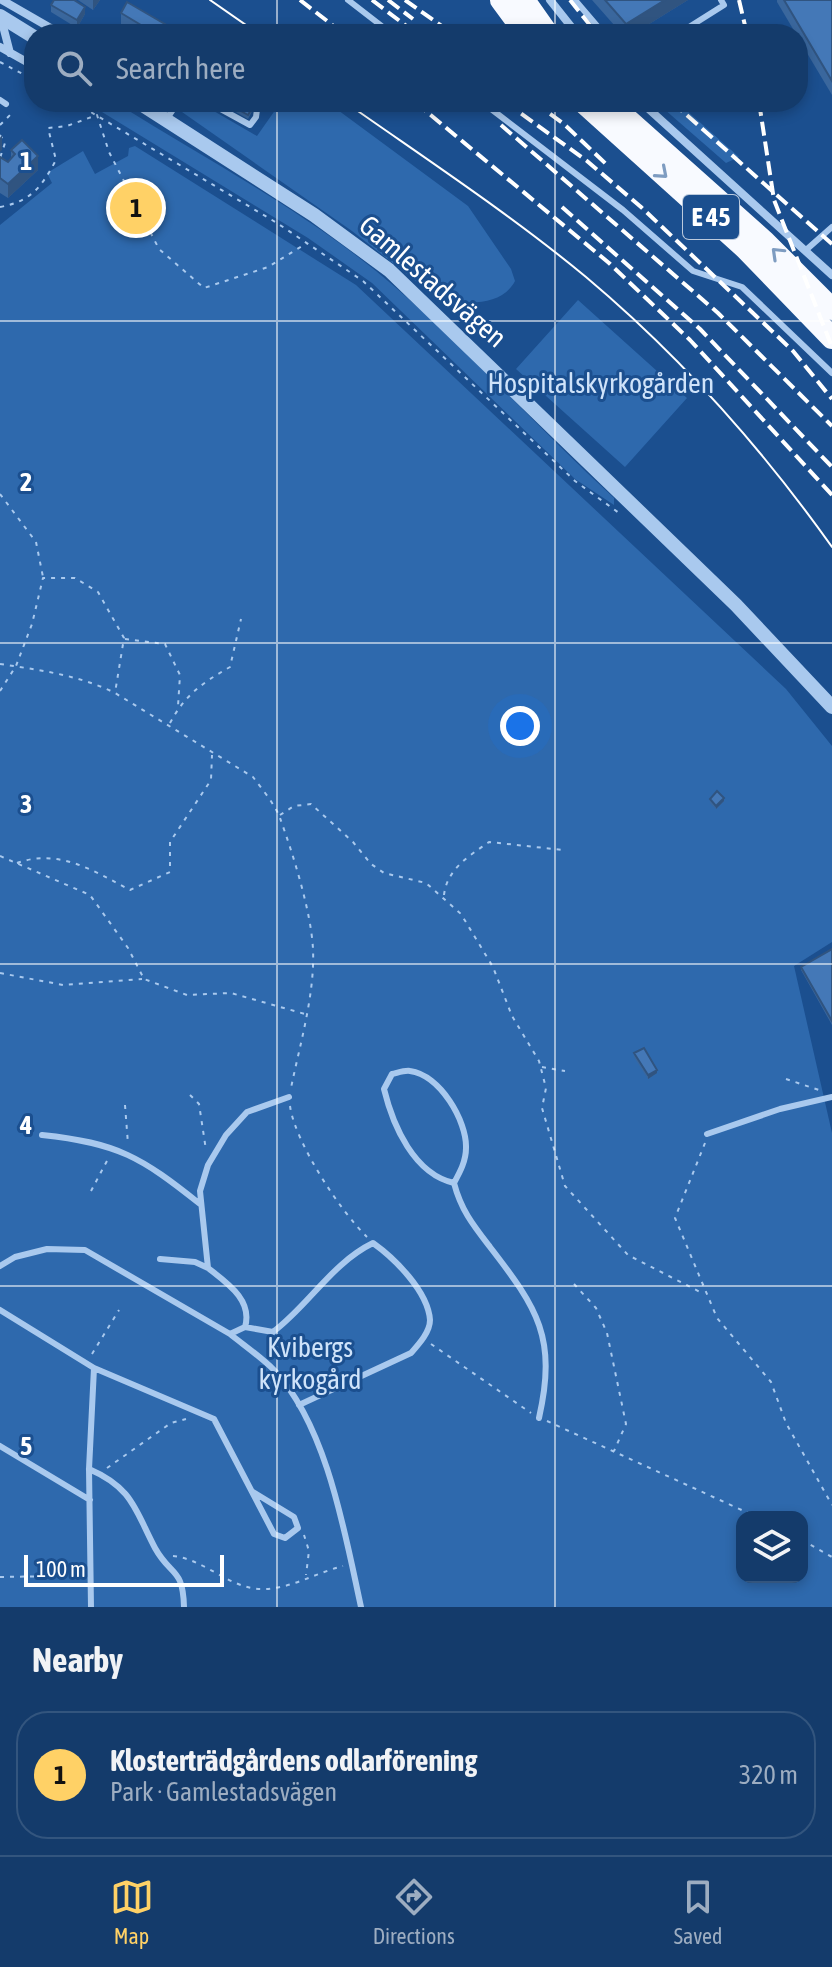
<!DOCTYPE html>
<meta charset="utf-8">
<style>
body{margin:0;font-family:"Asap Condensed",sans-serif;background:#214673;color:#f1f3f6}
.controls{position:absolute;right:24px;bottom:24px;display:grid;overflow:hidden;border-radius:16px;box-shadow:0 4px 12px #0003}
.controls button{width:72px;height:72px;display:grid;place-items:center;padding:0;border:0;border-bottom:2px solid #33557e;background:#143b6b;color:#f1f3f6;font:40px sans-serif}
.scale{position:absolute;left:24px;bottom:20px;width:200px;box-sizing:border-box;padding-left:8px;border:4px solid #fff;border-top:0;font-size:22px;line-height:28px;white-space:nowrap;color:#fff;-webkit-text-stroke:6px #1b4f8f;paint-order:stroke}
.you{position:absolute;left:520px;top:726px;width:28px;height:28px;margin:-20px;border:6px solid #fff;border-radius:50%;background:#1a73e8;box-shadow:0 0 0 12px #1a73e833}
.badge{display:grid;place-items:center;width:52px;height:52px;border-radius:50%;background:#ffd166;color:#111;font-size:26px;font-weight:700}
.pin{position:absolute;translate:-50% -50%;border:4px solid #fff;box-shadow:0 2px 8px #0006}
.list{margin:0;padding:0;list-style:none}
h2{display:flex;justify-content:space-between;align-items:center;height:104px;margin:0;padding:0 32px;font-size:34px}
h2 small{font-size:26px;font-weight:400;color:#9dadc1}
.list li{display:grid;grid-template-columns:52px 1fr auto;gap:24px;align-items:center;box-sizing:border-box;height:128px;margin:0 16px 16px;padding:0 16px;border:2px solid #33557e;border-radius:32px}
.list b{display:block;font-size:30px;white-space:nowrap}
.list p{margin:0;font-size:26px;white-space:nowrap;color:#9dadc1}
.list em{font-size:26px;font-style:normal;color:#9dadc1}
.icon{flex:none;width:44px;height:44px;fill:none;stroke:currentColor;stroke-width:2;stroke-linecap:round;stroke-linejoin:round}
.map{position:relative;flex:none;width:832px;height:1607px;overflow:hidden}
.search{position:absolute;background:#143b6b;box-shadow:0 4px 12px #0003;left:24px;right:24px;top:24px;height:88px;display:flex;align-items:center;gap:20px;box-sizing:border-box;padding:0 28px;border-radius:32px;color:#9dadc1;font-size:30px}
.sheet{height:248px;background:#143b6b}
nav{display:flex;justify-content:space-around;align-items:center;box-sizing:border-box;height:112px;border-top:2px solid #33557e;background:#143b6b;font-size:22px;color:#9dadc1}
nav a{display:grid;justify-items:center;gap:4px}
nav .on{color:#ffd166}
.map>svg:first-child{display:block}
</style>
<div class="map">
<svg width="832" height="1607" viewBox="0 0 832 1607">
<rect width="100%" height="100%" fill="#1b4f8f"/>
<!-- green -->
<path fill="#2e69ad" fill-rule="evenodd" d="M 277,102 L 327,102 L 468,206 L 511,269 L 515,281 C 501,308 461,305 436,297 L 441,290 L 436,286 L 432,294 L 352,231 L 182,112 L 191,103 L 200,103 L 257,136 L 278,106 Z
M 656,102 L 677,102 L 739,157 L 726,163 Z
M 112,106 L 121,106 C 206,159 298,208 376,271 C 461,341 533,424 614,498 L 614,505 L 575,479 L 372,283 L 308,238 L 102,112 Z
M 135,146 L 356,285 L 786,689 L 832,746 L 832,942 L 794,966 L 832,1133 L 832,1607 L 0,1607 L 0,225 L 52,183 L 47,173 L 83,151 L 95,174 L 128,156 L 129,148 ZM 742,1517 L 802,1517 L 802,1577 L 742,1577 Z
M 578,300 L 687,398 L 625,467 L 516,369 Z"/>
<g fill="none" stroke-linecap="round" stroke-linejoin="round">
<!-- path -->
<path stroke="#a9c9ee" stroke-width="2" stroke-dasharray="4 6" stroke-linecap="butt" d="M 0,62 L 34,80
M 74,102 L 277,223 L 363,281 L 575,481 L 619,513
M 0,125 L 11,114
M 0,135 L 5,143 L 0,158
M 0,207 C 31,201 41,188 56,160 L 48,128 L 67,126 L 97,115 L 109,152 L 159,249 L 204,288 L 268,267 L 307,243
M 0,494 L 36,542 L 43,577
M 125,639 L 165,644 L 180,675 L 178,706
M 0,664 C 39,670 79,675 115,693 L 253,777 C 262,789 274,803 280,818 C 293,854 311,911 313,949 C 315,994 300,1044 291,1088
M 0,691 L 16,666 L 32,624 L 43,578 L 75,578 L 98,592 L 124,638 L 115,693
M 170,723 C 185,695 202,683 230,667 L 241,619
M 280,815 L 294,806 L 311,804 L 353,842 L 371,864 L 384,873 L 426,883 L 461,914 L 493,967 L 512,1016 L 539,1061 L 546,1088 L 542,1108 L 565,1186 L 628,1255 L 704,1294
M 0,856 L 90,895 L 128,948 L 144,979 L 187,995 L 231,993 L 305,1014
M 17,863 C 59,848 94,871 130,890 L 170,872 L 170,842 L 211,780 L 212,755
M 444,895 C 447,869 469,856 489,842 L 563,850
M 0,973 L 63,985 L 142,979
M 542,1067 L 565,1071
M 786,1079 L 819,1090
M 190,1095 L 199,1104 L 206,1150
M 125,1105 L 128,1144
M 290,1106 C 295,1142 340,1211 367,1237
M 705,1143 L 675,1218 L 717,1318 L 771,1382 L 786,1423 L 832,1505
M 91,1191 L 108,1159
M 574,1284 L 596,1308 L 607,1333 L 626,1424 L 614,1451
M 431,1344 L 531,1413
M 92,1354 L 119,1310
M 547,1421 L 757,1517
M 107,1468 L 171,1423 L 186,1419
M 304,1535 L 309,1551 L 306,1575
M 802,1540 L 832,1557
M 173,1556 C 204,1559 229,1588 260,1589 C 289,1590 315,1573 343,1566
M 0,1577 L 59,1576"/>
<!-- service -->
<path stroke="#a9c9ee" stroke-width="6" d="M 348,0 L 392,34
M 575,0 L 604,34
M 94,34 L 108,29 L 122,34
M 678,34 L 724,5 L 721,0
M 0,100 L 6,104
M 208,102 L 250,125 L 256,117 L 258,102
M 482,102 L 623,210 L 693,271 L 742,287 L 832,373
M 166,120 L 178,102
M 806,250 L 832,227
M 707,1134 L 780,1109 L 832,1097
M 42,1135 C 118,1143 141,1157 200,1204
M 454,1183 C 414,1174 393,1126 384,1089 L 392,1074 C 397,1073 405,1070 410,1071 C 440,1075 467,1121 466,1148 C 466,1161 460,1172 454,1183 C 461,1210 473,1225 490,1247 C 538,1309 557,1338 539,1418
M 160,1259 L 195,1262 L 208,1268
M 0,1266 L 15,1257 L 47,1249 L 85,1250 L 230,1334
M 0,1310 L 94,1368 L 89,1469 L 91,1607
M 245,1327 C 253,1300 227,1283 208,1268 L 200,1191 L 208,1165 L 226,1135 L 247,1112 L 289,1097
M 94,1368 L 214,1419 L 274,1534 L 285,1538 L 298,1528 L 294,1517 L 253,1492
M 299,1405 L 411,1353 C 419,1344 430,1332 430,1320 C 428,1291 394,1258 373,1243 C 332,1263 309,1305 273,1332 L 245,1327 L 230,1334 C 245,1346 261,1357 274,1370 C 327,1426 345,1534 361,1607
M 0,1446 L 90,1500
M 89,1469 C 133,1488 135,1510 155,1548 C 171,1577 183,1567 184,1607"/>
<!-- minor -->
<path stroke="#a9c9ee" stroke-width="8" d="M 2,0 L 61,34
M 550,0 L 577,34
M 1,18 L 10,53
M 0,47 L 34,66
M 641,102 L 832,275"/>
<!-- tertiary -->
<path stroke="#a9c9ee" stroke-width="14" d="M 0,16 L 34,37
M 138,102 L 314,215 L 389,270 L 736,605 L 832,707"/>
<!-- trunk -->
<path stroke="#f8faff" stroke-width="22" d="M 501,0 L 526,34
M 524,0 L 548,34
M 583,102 L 746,249 L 832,338
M 608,102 L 765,242 L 832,309"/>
<!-- tram -->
<path stroke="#fff" stroke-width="2" d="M 210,0 L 259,34
M 345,102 C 426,159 510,214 586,277 C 680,356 761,447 832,547"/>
<!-- rail -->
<path stroke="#fff" stroke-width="4" stroke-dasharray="14 6" stroke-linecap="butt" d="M 300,0 L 344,34
M 372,0 L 417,34
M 388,0 L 413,19
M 405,0 L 453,34
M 570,0 L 597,34
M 739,0 L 747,34
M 415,102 L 609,263 L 690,340 L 832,495
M 505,102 L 587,161 L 641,207 L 793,351 L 832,399
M 534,102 L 564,124 L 606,164
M 672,102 L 832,244
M 759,102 L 774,200 L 832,347
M 501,125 L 718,313 L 832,426
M 562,207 L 700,329 L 832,467"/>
</g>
<!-- wall -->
<path fill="#3a679d" d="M 78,0 L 100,0 L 93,10 Z
M 592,0 L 688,0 L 633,34 L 622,34 Z
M 777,0 L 832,0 L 832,95 L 798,38 L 798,34 L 796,34 L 777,2 Z
M 51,5 L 85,14 L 77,28 L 51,12 Z
M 121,13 L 182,34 L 137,34 L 121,24 Z
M 218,102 L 254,102 L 255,106 L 248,119 Z
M 11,150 L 38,170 L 8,198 L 0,193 L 0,157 L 8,162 L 11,158 Z
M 710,799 L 724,801 L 716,809 L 710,803 Z
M 832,949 L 832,1025 L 801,970 L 801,967 Z
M 634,1053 L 657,1073 L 648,1079 L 634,1057 Z"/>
<!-- shaded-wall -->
<path fill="#305480" d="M 93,0 L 100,0 L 93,10 Z
M 665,0 L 688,0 L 633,34 L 626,34 L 626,24 Z
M 85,7 L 85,14 L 77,28 L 77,20 Z
M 2,135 L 2,150 L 0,152 L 0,138 Z
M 38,156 L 38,170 L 8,198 L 8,184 Z
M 724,798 L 724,801 L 716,809 L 716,806 Z
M 657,1070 L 657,1073 L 648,1079 L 648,1075 Z"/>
<!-- building -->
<path fill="#4478b7" stroke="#305480" stroke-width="2" d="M 54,0 L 74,0 L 85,7 L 77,20 L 51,5 Z
M 605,0 L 665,0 L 626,24 Z
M 784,0 L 832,0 L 832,81 Z
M 127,2 L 182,34 L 156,34 L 121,13 Z
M 225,102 L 254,102 L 255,103 L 248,115 Z
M 22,140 L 38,156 L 8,184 L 0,178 L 0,157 L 8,162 L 15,154 L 11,150 Z
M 717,791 L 724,798 L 716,806 L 710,799 Z
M 832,949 L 832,1021 L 801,967 Z
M 644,1048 L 657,1070 L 648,1075 L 634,1053 Z"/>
<!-- one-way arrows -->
<defs><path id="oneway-chevron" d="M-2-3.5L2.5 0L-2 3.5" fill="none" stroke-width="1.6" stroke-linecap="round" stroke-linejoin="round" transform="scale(2)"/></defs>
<g stroke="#7e9cc1">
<use href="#oneway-chevron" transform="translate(662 173) rotate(41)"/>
<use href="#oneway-chevron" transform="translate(777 253) rotate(-136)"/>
</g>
<!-- grid -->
<path fill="none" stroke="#fff" stroke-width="2" stroke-opacity="0.55" d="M 277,0 L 277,34M 555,0 L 555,34M 277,102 L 277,1607M 555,102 L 555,1607M 0,321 L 832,321M 0,643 L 832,643M 0,964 L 832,964M 0,1286 L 832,1286"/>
<g text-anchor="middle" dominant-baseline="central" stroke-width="6" stroke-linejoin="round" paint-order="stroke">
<!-- shield labels -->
<rect fill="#1b4f8f" stroke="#bbcadd" stroke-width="2" x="683" y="195" width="56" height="44" rx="6"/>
<g font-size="26" font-weight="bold" fill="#fff">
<text x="711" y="217">E 45</text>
</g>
<!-- street labels -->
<g font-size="28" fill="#fff" stroke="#1b4f8f">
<text transform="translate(433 281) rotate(41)">Gamlestadsvägen</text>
</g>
<!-- park labels -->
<g font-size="28" fill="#cfe3fa" stroke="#1b4f8f">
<text x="601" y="383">Hospitalskyrkogården</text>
<text x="310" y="1347">Kvibergs<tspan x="310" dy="32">kyrkogård</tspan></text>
</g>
</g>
<g font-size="26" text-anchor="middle" font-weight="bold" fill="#fff" stroke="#1b4f8f" stroke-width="6" stroke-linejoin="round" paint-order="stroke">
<text x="26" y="170">1</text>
<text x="26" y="491">2</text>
<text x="26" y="813">3</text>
<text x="26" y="1134">4</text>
<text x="26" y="1455">5</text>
</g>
</svg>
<div class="controls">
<button><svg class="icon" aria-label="layers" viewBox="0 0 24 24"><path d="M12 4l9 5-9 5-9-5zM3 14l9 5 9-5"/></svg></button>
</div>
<div class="scale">100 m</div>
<div class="you"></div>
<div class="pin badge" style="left:136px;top:208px">1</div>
<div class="search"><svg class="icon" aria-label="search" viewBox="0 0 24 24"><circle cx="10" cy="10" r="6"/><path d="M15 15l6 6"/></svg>Search here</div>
</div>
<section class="sheet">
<h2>Nearby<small></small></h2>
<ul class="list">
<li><span class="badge">1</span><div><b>Klosterträdgårdens odlarförening</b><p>Park · Gamlestadsvägen</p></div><em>320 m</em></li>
</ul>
</section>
<nav>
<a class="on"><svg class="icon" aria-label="map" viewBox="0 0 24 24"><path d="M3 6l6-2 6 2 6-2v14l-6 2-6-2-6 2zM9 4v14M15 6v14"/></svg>Map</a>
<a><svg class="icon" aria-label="directions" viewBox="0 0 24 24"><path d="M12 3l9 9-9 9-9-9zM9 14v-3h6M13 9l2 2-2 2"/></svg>Directions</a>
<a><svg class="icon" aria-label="saved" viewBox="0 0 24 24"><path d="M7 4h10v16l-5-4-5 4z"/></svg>Saved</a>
</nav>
